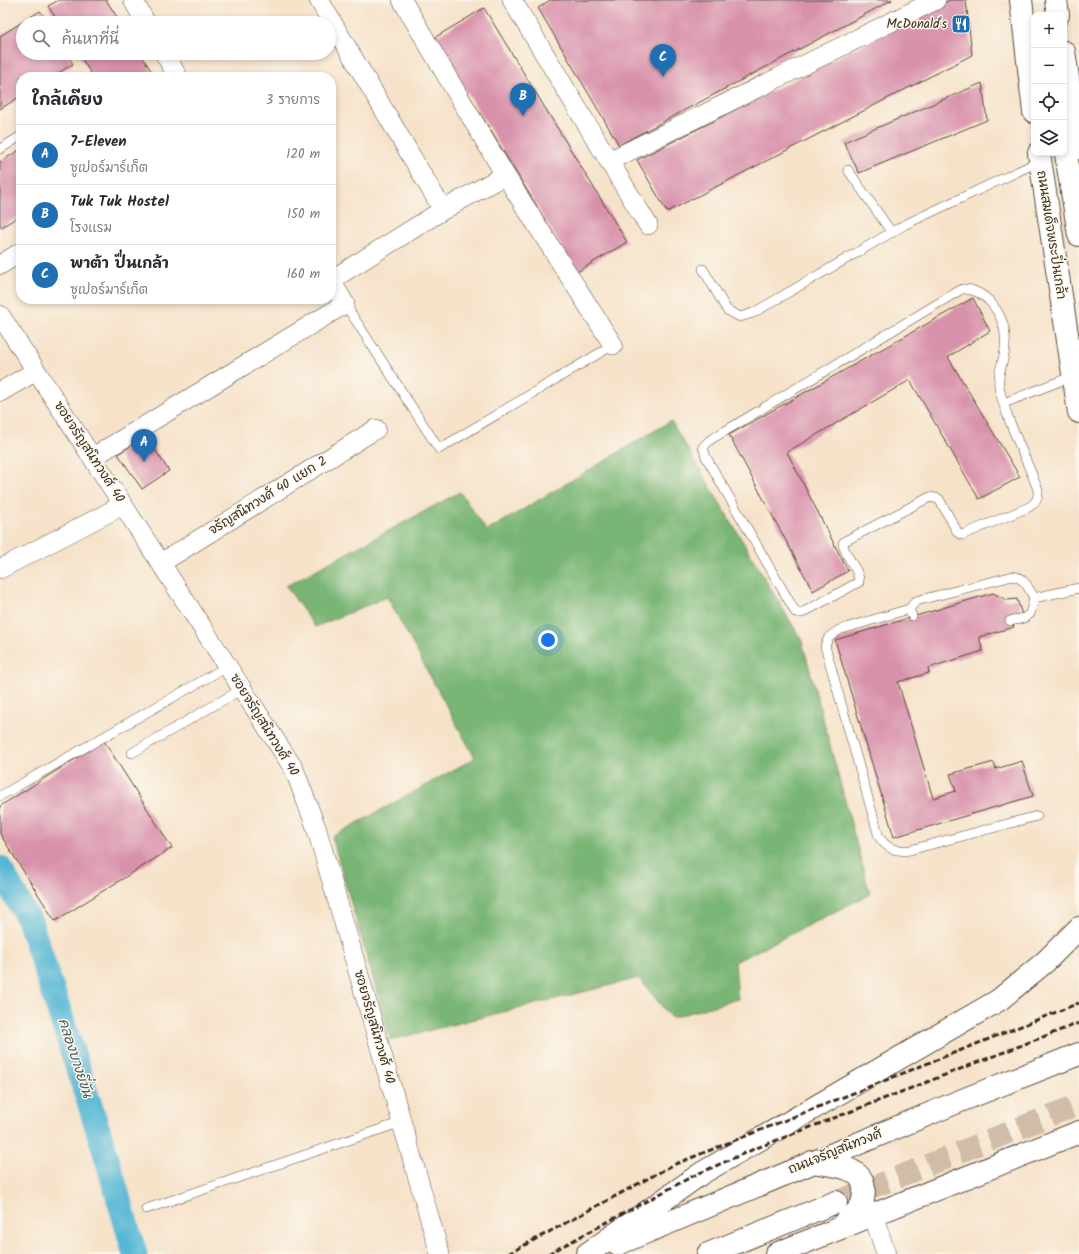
<!DOCTYPE html>
<html lang="th">
<meta charset="utf-8">
<style>
body{margin:0;font-family:Kalam,"Playpen Sans Thai",sans-serif;background:#f7f7f7;color:#2b2b33}
.controls{position:absolute;right:12px;top:12px;display:grid;overflow:hidden;border-radius:8px;box-shadow:0 2px 6px #0003}
.controls button{width:36px;height:36px;display:grid;place-items:center;padding:0;border:0;border-bottom:1px solid #e1e1e2;background:#fff;color:#2b2b33;font:20px sans-serif}
.you{position:absolute;left:548px;top:640px;width:14px;height:14px;margin:-10px;border:3px solid #fff;border-radius:50%;background:#1a73e8;box-shadow:0 0 0 6px #1a73e833}
.badge{display:grid;place-items:center;width:26px;height:26px;border-radius:50%;background:#1f6fb2;color:#fff;font-size:13px;font-weight:700}
.pin{position:absolute;translate:-50% -33px;filter:drop-shadow(0 1px 2px #0008)}
.pin::after{content:'';position:absolute;top:21px;width:14px;height:12px;background:inherit;clip-path:polygon(0 0,100% 0,50% 100%)}
.list{margin:0;padding:0;list-style:none}
h2{display:flex;justify-content:space-between;align-items:center;height:52px;margin:0;padding:0 16px;font-size:17px}
h2 small{font-size:13px;font-weight:400;color:#7c7c81}
.list li{display:grid;grid-template-columns:26px 1fr auto;gap:12px;align-items:center;box-sizing:border-box;height:60px;padding:0 16px;border-top:1px solid #e1e1e2}
.list b{display:block;font-size:15px;white-space:nowrap}
.list p{margin:0;font-size:13px;white-space:nowrap;color:#7c7c81}
.list em{font-size:13px;font-style:normal;color:#7c7c81}
.icon{flex:none;width:22px;height:22px;fill:none;stroke:currentColor;stroke-width:2;stroke-linecap:round;stroke-linejoin:round}
.map{position:relative;flex:none;width:1079px;height:1254px;overflow:hidden}
.search{position:absolute;background:#fff;box-shadow:0 2px 6px #0003;left:16px;top:16px;width:320px;height:44px;display:flex;align-items:center;gap:10px;box-sizing:border-box;padding:0 14px;border-radius:22px;color:#7c7c81;font-size:15px}
.panel{position:absolute;background:#fff;box-shadow:0 2px 6px #0003;left:16px;top:72px;width:320px;height:232px;border-radius:16px}
.map>svg:first-child{display:block}
</style>
<div class="map">
<svg width="1079" height="1254" viewBox="0 0 1079 1254">
<rect width="100%" height="100%" fill="#fbf7ec"/>
<filter id="ink" filterUnits="userSpaceOnUse"><feTurbulence type="fractalNoise" baseFrequency=".025" numOctaves="2"/><feDisplacementMap in="SourceGraphic" scale="8" xChannelSelector="R" yChannelSelector="G"/><feConvolveMatrix kernelMatrix="1 2 1 2 8 2 1 2 1" color-interpolation-filters="sRGB"/></filter>
<filter id="wash" filterUnits="userSpaceOnUse"><feTurbulence type="fractalNoise" baseFrequency=".012" numOctaves="4" result="noise"/><feDisplacementMap in="SourceGraphic" scale="16" xChannelSelector="R" yChannelSelector="G"/><feGaussianBlur stdDeviation="0.9" result="paint"/><feColorMatrix in="noise" values="0 0 0 0 0 0 0 0 0 0 0 0 0 0 0 0 0 1.4 0 .05"/><feComposite in="paint" operator="in"/></filter>
<g filter="url(#wash)">
<rect width="100%" height="100%" fill="#f6e2c9"/>
<!-- forest -->
<path fill="#79b574" stroke="#5a7049" d="M 671,421 L 802,641 L 870,894 L 735,962 L 738,999 L 671,1018 L 639,978 L 391,1040 L 332,837 L 475,758 L 387,597 L 315,627 L 286,586 L 460,492 L 487,531 Z"/>
<g fill="none" stroke-linecap="round" stroke-linejoin="round">
<!-- canal -->
<path stroke="#55b7d4" stroke-width="25" d="M 0,868 L 30,922 L 102,1142 L 135,1254"/>
</g>
<g id="blocks">
<!-- building -->
<path fill="#d891aa" d="M 59,0 L 106,0 L 121,23 L 59,23 L 48,6 Z
M 550,0 L 892,0 L 619,145 L 538,8 Z
M 950,0 L 966,0 L 972,55 L 667,212 L 637,160 Z
M 484,8 L 627,242 L 577,272 L 434,38 Z
M 40,11 L 48,23 L 23,23 L 23,53 L 66,53 L 73,64 L 52,77 L 21,77 L 21,96 L 0,109 L 0,36 Z
M 78,53 L 140,53 L 155,77 L 93,77 Z
M 982,83 L 987,120 L 859,173 L 844,142 Z
M 21,149 L 21,215 L 0,228 L 0,162 Z
M 973,298 L 990,331 L 948,357 L 1020,477 L 979,499 L 910,380 L 787,452 L 848,571 L 813,591 L 729,435 Z
M 146,436 L 169,471 L 142,489 L 118,454 Z
M 993,593 L 1007,600 L 1017,599 L 1023,618 L 1012,622 L 1014,627 L 979,637 L 983,651 L 928,668 L 929,673 L 898,682 L 933,798 L 956,791 L 950,774 L 994,762 L 996,769 L 1022,761 L 1033,796 L 894,837 L 835,640 Z
M 104,741 L 172,848 L 55,921 L 0,834 L 0,806 Z"/>
</g>
</g>
<g filter="url(#ink)">
<use href="#blocks" fill-opacity="0" stroke="#574638" stroke-width="1"/>
<g fill="none" stroke-linecap="round" stroke-linejoin="round">
<!-- primary-tunnel -->
<path stroke="#d1bda7" stroke-width="22" stroke-dasharray="22 11" stroke-linecap="butt" d="M 836,1202 L 1079,1104"/>
<!-- service casing -->
<g stroke="#574638" stroke-width="10">
<path id="service" d="M 0,149 L 21,136
M 848,170 L 892,233
M 703,269 L 727,310 L 740,317 L 753,313 L 906,224 L 1040,161
M 962,289 C 973,288 984,295 991,303 C 1006,320 1008,339 1003,360 C 1000,369 998,377 999,387 C 1006,420 1026,457 1038,490 C 1039,499 1035,504 1027,508 L 962,535 L 958,533 L 939,499 L 930,497 L 845,541 L 843,543 C 844,557 860,569 859,582 L 802,613 L 796,613 L 706,457 L 703,447 L 710,440 Z
M 345,304 L 439,449 L 613,345
M 1004,403 L 1073,376
M 1034,598 L 1079,588
M 909,609 L 839,630 L 829,637 L 825,646 L 879,837 C 887,849 896,852 910,850 L 1037,816
M 912,616 L 909,609 L 916,601 L 1013,576 C 1025,578 1029,589 1034,598 L 1030,614 L 1024,618 L 1010,621
M 132,753 L 242,689
M 0,796 L 228,666
M 146,1209 L 402,1122"/>
</g>
<!-- minor casing -->
<g stroke="#574638" stroke-width="20">
<path id="minor" d="M 133,0 L 146,23
M 319,0 L 443,210
M 402,0 L 505,175
M 512,0 L 609,161 L 936,0
M 164,53 L 178,77
M 609,161 L 648,225
M 0,265 L 21,252
M 331,280 L 443,210 L 505,175 L 613,345
M 0,315 L 294,769 L 316,827 L 440,1254
M 0,392 L 36,371
M 93,457 L 345,304 L 331,281
M 161,563 L 376,429
M 0,569 L 123,505
M 873,1214 L 886,1254"/>
</g>
<!-- primary casing -->
<g stroke="#574638" stroke-width="24">
<path id="primary" d="M 1021,0 L 1034,112
M 1056,0 L 1058,15
M 1064,52 L 1079,148
M 1064,142 L 1079,235
M 1039,153 L 1079,412
M 812,1162 C 829,1165 862,1165 864,1188 C 864,1194 864,1200 861,1206 C 857,1213 848,1219 843,1224
M 618,1244 L 960,1101 L 1079,1054
M 587,1254 L 702,1173 L 999,1000 L 1045,962 L 1079,928
M 708,1254 L 836,1202
M 776,1254 L 1079,1132"/>
</g>
<!-- service -->
<use href="#service" stroke="#fff" stroke-width="9"/>
<!-- minor -->
<use href="#minor" stroke="#fff" stroke-width="19"/>
<!-- primary -->
<use href="#primary" stroke="#fff" stroke-width="22"/>
<!-- rail -->
<path stroke="#3b2a1e" stroke-width="3" stroke-dasharray="6 3" stroke-linecap="butt" d="M 508,1254 L 673,1165 L 1079,1003
M 548,1254 L 693,1176 L 754,1149 L 1079,1023"/>
</g>
</g>
<!-- icons -->
<defs>
<g id="restaurant-square" transform="scale(1)"><rect x="-9" y="-9" width="18" height="18" rx="4" fill="#1f6fb2" stroke="#fbf7ec"/><path d="M-5-6h1v4h1v-4h1v4h1v-4h1v5L-1.5 .5V6h-2V.5L-5-1ZM5-6V6H3V1.5H1.5Q1.5-4 5-6Z" fill="#fff"/></g>
</defs>
<g fill-rule="evenodd">
<use href="#restaurant-square" x="961" y="24"/>
</g>
<g text-anchor="middle" dominant-baseline="central" stroke-width="3" stroke-linejoin="round" paint-order="stroke">
<!-- poi labels -->
<g font-size="13" fill="#3b2a1e" stroke="#fbf7ec" text-anchor="end">
<text x="947" y="24">McDonald's</text>
</g>
<!-- street labels -->
<g font-size="13" fill="#3b2a1e" stroke="#fbf7ec">
<text transform="translate(1051 235) rotate(81)">ถนนสมเด็จพระปิ่นเกล้า</text>
<text transform="translate(89 452) rotate(57)">ซอยจรัญสนิทวงศ์ 40</text>
<text transform="translate(268 496) rotate(-32)">จรัญสนิทวงศ์ 40 แยก 2</text>
<text transform="translate(264 725) rotate(58)">ซอยจรัญสนิทวงศ์ 40</text>
<text transform="translate(374 1027) rotate(74)">ซอยจรัญสนิทวงศ์ 40</text>
<text transform="translate(835 1152) rotate(-22)">ถนนจรัญสนิทวงศ์</text>
</g>
<!-- water labels -->
<g font-size="14" font-style="italic" fill="#445b5e" stroke="#fbf7ec">
<text transform="translate(75 1058) rotate(72)">คลองบางยี่ขัน</text>
</g>
</g>
</svg>
<div class="controls">
<button>+</button>
<button>−</button>
<button><svg class="icon" aria-label="locate" viewBox="0 0 24 24"><circle cx="12" cy="12" r="6"/><path d="M12 2v4M12 18v4M2 12h4M18 12h4"/></svg></button>
<button><svg class="icon" aria-label="layers" viewBox="0 0 24 24"><path d="M12 4l9 5-9 5-9-5zM3 14l9 5 9-5"/></svg></button>
</div>
<div class="you"></div>
<div class="pin badge" style="left:144px;top:462px">A</div>
<div class="pin badge" style="left:523px;top:116px">B</div>
<div class="pin badge" style="left:663px;top:77px">C</div>
<div class="search"><svg class="icon" aria-label="search" viewBox="0 0 24 24"><circle cx="10" cy="10" r="6"/><path d="M15 15l6 6"/></svg>ค้นหาที่นี่</div>
<section class="panel">
<h2>ใกล้เคียง<small>3 รายการ</small></h2>
<ul class="list">
<li><span class="badge">A</span><div><b>7-Eleven</b><p>ซูเปอร์มาร์เก็ต</p></div><em>120 m</em></li>
<li><span class="badge">B</span><div><b>Tuk Tuk Hostel</b><p>โรงแรม</p></div><em>150 m</em></li>
<li><span class="badge">C</span><div><b>พาต้า ปื่นเกล้า</b><p>ซูเปอร์มาร์เก็ต</p></div><em>160 m</em></li>
</ul>
</section>
</div>
